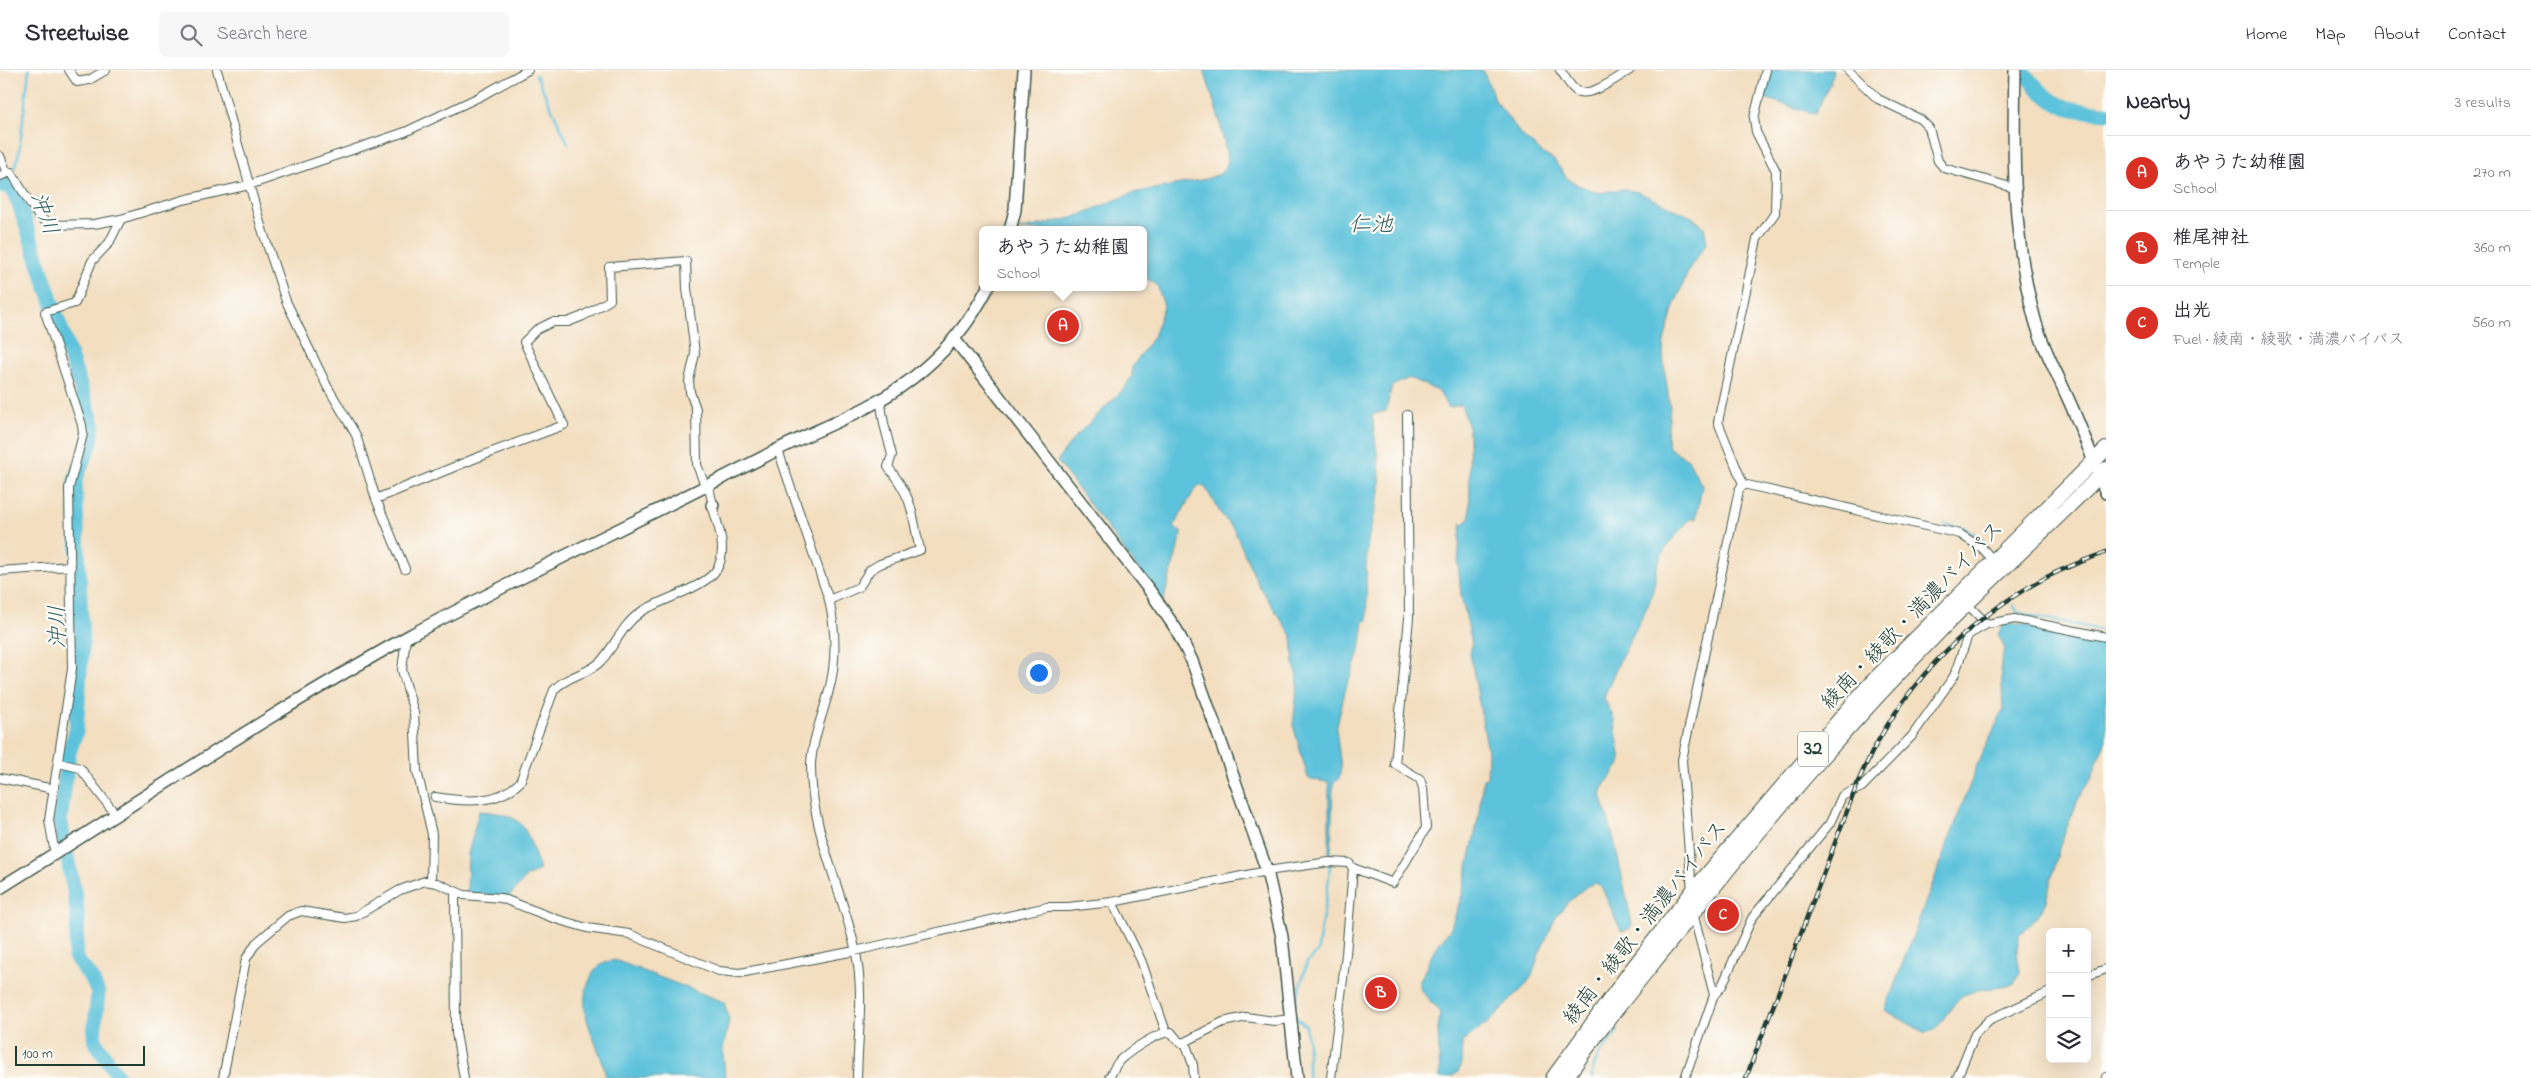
<!DOCTYPE html>
<meta charset="utf-8">
<style>
body{margin:0;font-family:"Indie Flower","Klee One",sans-serif;background:#f7f7f7;color:#2b2b33}
.controls{position:absolute;right:15px;bottom:15px;display:grid;overflow:hidden;border-radius:8px;box-shadow:0 5px 20px #0002}
.controls button{width:45px;height:45px;display:grid;place-items:center;padding:0;border:0;border-bottom:1px solid #e1e1e2;background:#fff;color:#2b2b33;font:25px sans-serif}
.scale{position:absolute;left:15px;bottom:12px;width:130px;box-sizing:border-box;padding-left:5px;border:2px solid #1f3d34;border-top:0;font-size:14px;line-height:18px;white-space:nowrap;color:#1f3d34;-webkit-text-stroke:4px #fdfcf7;paint-order:stroke}
.you{position:absolute;left:1038px;top:602px;width:18px;height:18px;margin:-12px;border:4px solid #fff;border-radius:50%;background:#1a73e8;box-shadow:0 0 0 8px #1a73e833}
.badge{display:grid;place-items:center;width:32px;height:32px;border-radius:50%;background:#d93025;color:#fff;font-size:16px;font-weight:700}
.pin{position:absolute;translate:-50% -50%;border:2px solid #fff;box-shadow:0 1px 5px #0006}
.popup{position:absolute;left:979px;top:156px;width:168px;height:65px;box-sizing:border-box;display:grid;place-content:center;border-radius:8px;background:#fff;filter:drop-shadow(0 1px 4px #0005);font-size:16px;white-space:nowrap;color:#7c7c81}
.popup b{font-size:19px;color:#2b2b33}
.popup::after{content:'';position:absolute;left:50%;top:100%;margin-left:-10px;border:10px solid transparent;border-top-color:#fff}
.list{margin:0;padding:0;list-style:none}
h2{display:flex;justify-content:space-between;align-items:center;height:65px;margin:0;padding:0 20px;font-size:21px}
h2 small{font-size:16px;font-weight:400;color:#7c7c81}
.list li{display:grid;grid-template-columns:32px 1fr auto;gap:15px;align-items:center;box-sizing:border-box;height:75px;padding:0 20px;border-top:1px solid #e1e1e2}
.list b{display:block;font-size:19px;white-space:nowrap}
.list p{margin:0;font-size:16px;white-space:nowrap;color:#7c7c81}
.list em{font-size:16px;font-style:normal;color:#7c7c81}
.icon{flex:none;width:28px;height:28px;fill:none;stroke:currentColor;stroke-width:2;stroke-linecap:round;stroke-linejoin:round}
.map{position:relative;flex:none;width:2106px;height:1008px;overflow:hidden}
header{display:flex;align-items:center;gap:30px;box-sizing:border-box;height:70px;padding:0 25px;background:#fff;border-bottom:1px solid #e1e1e2}
header strong{font-size:24px}
nav{display:flex;gap:28px;margin-inline-start:auto;font-size:18px}
.search{width:350px;height:45px;background:#f7f7f7;display:flex;align-items:center;gap:12px;box-sizing:border-box;padding:0 18px;border-radius:8px;color:#7c7c81;font-size:19px}
main{display:flex}
aside{flex:1;background:#fff}
.map>svg:first-child{display:block}
</style>
<header>
<strong>Streetwise</strong>
<div class="search"><svg class="icon" aria-label="search" viewBox="0 0 24 24"><circle cx="10" cy="10" r="6"/><path d="M15 15l6 6"/></svg>Search here</div>
<nav><a>Home</a><a>Map</a><a>About</a><a>Contact</a></nav>
</header>
<main>
<div class="map">
<svg width="2106" height="1008" viewBox="0 0 2106 1008">
<rect width="100%" height="100%" fill="#fdfcf7"/>
<filter id="ink" filterUnits="userSpaceOnUse"><feTurbulence type="fractalNoise" baseFrequency=".02" numOctaves="2"/><feDisplacementMap in="SourceGraphic" scale="10" xChannelSelector="R" yChannelSelector="G"/><feConvolveMatrix kernelMatrix="1 2 1 2 8 2 1 2 1" color-interpolation-filters="sRGB"/></filter>
<filter id="wash" filterUnits="userSpaceOnUse"><feTurbulence type="fractalNoise" baseFrequency=".0096" numOctaves="4" result="noise"/><feDisplacementMap in="SourceGraphic" scale="20" xChannelSelector="R" yChannelSelector="G"/><feGaussianBlur stdDeviation="1.12" result="paint"/><feColorMatrix in="noise" values="0 0 0 0 0 0 0 0 0 0 0 0 0 0 0 0 0 1.4 0 .05"/><feComposite in="paint" operator="in"/></filter>
<g filter="url(#wash)">
<rect width="100%" height="100%" fill="#f3dec0"/>
<!-- water -->
<path fill="#5dc2db" stroke="#3e8088" d="M 1204,0 L 1483,0 L 1495,30 L 1521,65 L 1545,85 L 1554,90 L 1567,108 L 1578,115 L 1599,123 L 1623,119 L 1638,122 L 1692,147 L 1704,157 L 1707,173 L 1690,197 L 1674,236 L 1664,271 L 1663,287 L 1670,338 L 1667,366 L 1669,378 L 1688,389 L 1702,416 L 1696,449 L 1691,448 C 1680,461 1665,475 1659,491 C 1654,506 1655,521 1648,535 C 1632,568 1616,594 1604,628 L 1614,649 L 1621,690 L 1619,696 L 1605,714 L 1601,724 L 1615,774 L 1632,854 L 1629,859 L 1621,861 L 1601,816 L 1595,813 L 1587,816 L 1567,833 L 1556,847 L 1539,884 L 1532,906 L 1524,917 L 1490,951 L 1462,972 C 1461,993 1465,1008 1440,1008 L 1438,959 L 1440,945 L 1438,939 L 1421,921 L 1419,913 L 1435,878 L 1450,860 L 1462,825 L 1478,749 L 1483,709 L 1487,708 L 1488,682 L 1470,583 L 1472,574 L 1461,525 L 1458,493 L 1461,454 L 1466,453 L 1470,447 L 1469,360 L 1462,337 L 1460,335 L 1449,338 L 1438,321 L 1409,308 L 1392,316 L 1386,341 L 1372,345 L 1380,403 L 1380,422 L 1368,470 L 1366,495 L 1367,550 L 1364,552 L 1360,580 L 1346,618 L 1336,659 L 1341,698 L 1339,709 L 1333,713 L 1331,788 L 1329,788 L 1329,712 L 1311,710 L 1308,708 L 1293,655 L 1298,610 L 1294,594 L 1292,567 L 1258,514 L 1234,460 L 1221,444 L 1205,417 L 1198,416 L 1194,421 L 1174,456 L 1182,463 L 1163,532 L 1057,391 L 1075,367 L 1124,319 L 1132,306 L 1132,297 L 1153,267 L 1164,236 L 1157,215 L 1143,206 L 1143,160 L 1018,160 L 1072,148 L 1133,123 L 1206,109 L 1220,104 L 1225,98 L 1228,91 L 1219,49 Z
M 1770,0 L 1833,0 L 1830,13 L 1815,44 L 1764,28 Z
M 2010,554 L 2024,554 L 2106,571 L 2106,670 L 2090,711 L 2078,730 L 2060,775 L 2046,831 L 2041,842 L 2019,866 L 2017,879 L 2020,902 L 2018,908 L 2014,913 L 2008,916 L 1977,920 L 1964,925 L 1955,933 L 1935,960 L 1925,963 L 1885,940 L 1979,690 L 2003,640 L 2001,592 L 2005,579 L 1998,564 L 2003,556 Z
M 479,741 C 528,744 525,758 540,800 L 526,807 L 509,827 L 467,823 L 468,784 Z
M 615,890 L 724,932 L 729,950 L 723,980 L 725,1008 L 606,1008 C 601,972 572,944 591,907 C 597,895 603,892 615,890 Z"/>
<g fill="none" stroke-linecap="round" stroke-linejoin="round">
<!-- stream -->
<path stroke="#5dc2db" stroke-width="2.5" d="M 536,5 L 568,73
M 15,98 L 19,83 L 29,0
M 9,115 L 11,110
M 1945,454 L 1965,458 L 1983,470
M 2013,535 L 2018,543 L 2106,561
M 1295,934 L 1307,892 L 1318,882 C 1320,852 1329,824 1330,794
M 1296,947 L 1306,956 L 1308,973 L 1308,1008
M 1592,1008 C 1591,990 1608,974 1618,961"/>
<!-- river -->
<path stroke="#5dc2db" stroke-width="15" d="M 2021,0 C 2053,36 2058,39 2106,43
M 0,116 L 9,115 L 19,134 L 93,354 L 91,373 L 75,410 L 82,573 L 76,662 L 69,682 L 60,750 L 75,826 L 78,849 L 75,887 L 92,909 L 98,923 L 94,965 L 96,973 L 119,1008"/>
</g>
</g>
<g filter="url(#ink)">
<g fill="none" stroke-linecap="round" stroke-linejoin="round">
<!-- street casing -->
<g stroke="#3f5549" stroke-width="10">
<path id="street" d="M 69,0 L 77,12 L 89,10 L 106,0
M 217,0 L 261,156 L 286,231 L 327,316 L 356,365 L 376,429 L 405,499
M 1560,0 C 1565,6 1569,15 1575,20 C 1588,30 1618,7 1630,0
M 1848,0 L 1878,29 L 1920,49 L 1929,58 L 1938,91 L 1944,98 L 2014,118
M 0,86 L 7,103
M 0,106 L 11,102 L 38,146 L 51,155 L 94,154 L 121,149 L 183,130 L 249,115 L 405,62 L 479,27 L 528,0
M 778,380 L 829,530 C 836,561 837,593 828,624 C 822,647 812,671 811,694 C 810,760 843,820 856,883 C 864,924 858,966 857,1008
M 1743,414 L 1718,352 L 1757,169 L 1775,143 L 1776,101 L 1756,62 L 1754,48 L 1766,0
M 1743,414 L 1960,464 L 1983,479 L 1994,491
M 376,429 L 476,388 L 564,355 L 524,272 L 536,260 L 552,252 L 568,252 L 583,246 L 610,230 L 609,197 L 686,191 L 687,218 L 695,284 L 689,311 L 690,322 L 696,339 L 697,395 L 706,418 L 710,422 L 713,435
M 0,501 L 71,496
M 829,530 L 859,517 L 870,500 L 880,494 L 920,480 C 911,442 915,431 888,397 L 892,385 L 884,354 L 880,328
M 1967,534 L 1987,554 L 2015,549 L 2106,567
M 406,568 L 402,600 L 414,643 L 417,701 L 432,764 L 431,812
M 59,693 L 80,698 L 116,745
M 0,708 L 54,719
M 435,727 C 465,732 497,735 520,712 L 554,620 C 567,605 590,604 602,590 C 616,574 623,554 641,542 C 660,529 711,517 719,495 C 727,476 717,453 712,435
M 55,784 L 49,750 L 72,599 L 69,418 L 83,364 L 82,355 L 45,242 L 75,233 L 92,191 L 109,173 L 121,149
M 455,821 L 456,963 L 464,1008
M 1692,822 L 1682,690 L 1739,420 L 1743,414
M 1112,832 L 1141,890 L 1166,962
M 1693,843 L 1714,925
M 2087,906 L 2106,899
M 1185,972 L 1223,952 L 1246,947 L 1274,951 L 1291,949
M 223,1008 L 246,889 L 256,873 L 288,846 L 301,841 L 345,848 L 356,846 L 400,820 L 425,811 L 437,813 L 464,825 L 501,828 L 556,849 L 587,858 L 629,864 L 719,901 L 740,903 L 855,881 L 1047,837 L 1068,837 L 1112,832 L 1267,801 L 1329,792 L 1349,793 L 1353,798 L 1393,813 L 1426,758 L 1423,718 L 1420,709 L 1395,694 L 1409,548 L 1407,345
M 1109,1008 C 1112,1003 1115,996 1119,991 C 1129,981 1158,962 1171,962 L 1180,973 L 1185,972 L 1193,995 L 1194,1008
M 1331,1008 L 1346,884 L 1353,798
M 1685,1008 L 1714,925 L 1722,916 L 1752,848 L 1830,753 L 1842,726 L 1862,717 L 1912,666 L 1954,606 L 1968,565 L 1987,554
M 1957,1008 L 1975,964 L 1989,950 L 2050,922
M 2106,1008 L 2106,1007"/>
</g>
<!-- secondary casing -->
<g stroke="#3f5549" stroke-width="14">
<path id="secondary" d="M 2015,0 C 2013,84 2012,168 2035,250 C 2042,276 2055,299 2066,324 C 2081,356 2093,390 2106,423
M 1010,160 L 1015,140 L 1024,0
M 955,270 L 1150,521 L 1176,559 L 1192,591 L 1267,801 L 1282,867 L 1297,1008
M 712,435 L 713,435
M 0,818 C 136,734 269,643 409,566 C 529,501 654,444 775,381 C 819,358 870,341 910,310 C 943,285 969,255 988,217"/>
</g>
<!-- highway casing -->
<g stroke="#3f5549" stroke-width="16">
<path id="highway" d="M 1553,1008 L 1629,903 L 1692,822 L 1869,615 L 2106,379
M 1566,1008 C 1600,957 1640,910 1678,862 C 1759,759 1844,658 1936,565 C 1991,508 2051,456 2106,399"/>
</g>
<!-- street -->
<use href="#street" stroke="#fff" stroke-width="8"/>
<!-- secondary -->
<use href="#secondary" stroke="#fff" stroke-width="11"/>
<!-- highway -->
<use href="#highway" stroke="#fff" stroke-width="14"/>
<!-- rail casing -->
<g stroke="#1f3d34" stroke-width="4.5">
<path id="rail" d="M 1746,1008 L 1858,712 C 1896,623 1961,552 2047,507 C 2066,497 2086,490 2106,482"/>
</g>
<!-- rail -->
<use href="#rail" stroke="#fdfcf7" stroke-width="2.5" stroke-dasharray="8" stroke-linecap="butt"/>
</g>
</g>
<g text-anchor="middle" dominant-baseline="central" stroke-width="4.5" stroke-linejoin="round" paint-order="stroke">
<!-- shield labels -->
<rect fill="#fdfcf7" stroke="#62766e" stroke-width="1" x="1798" y="661.5" width="30" height="35" rx="4"/>
<g font-size="20" font-weight="bold" fill="#1f3d34">
<text x="1813" y="679">32</text>
</g>
<!-- street labels -->
<g font-size="21" fill="#1f3d34" stroke="#fdfcf7">
<text transform="translate(1913 546) rotate(-46)">綾南・綾歌・満濃バイパス</text>
<text transform="translate(1646 853) rotate(-52)">綾南・綾歌・満濃バイパス</text>
</g>
<!-- water labels -->
<g font-size="22" font-style="italic" fill="#2e5e5e" stroke="#fdfcf7">
<text transform="translate(43 144) rotate(70)">沖川</text>
<text x="1371" y="156">仁池</text>
<text transform="translate(59 557) rotate(-91)">沖川</text>
</g>
</g>
</svg>
<div class="controls">
<button>+</button>
<button>−</button>
<button><svg class="icon" aria-label="layers" viewBox="0 0 24 24"><path d="M12 4l9 5-9 5-9-5zM3 14l9 5 9-5"/></svg></button>
</div>
<div class="scale">100 m</div>
<div class="you"></div>
<div class="pin badge" style="left:1063px;top:256px">A</div>
<div class="popup"><b>あやうた幼稚園</b>School</div>
<div class="pin badge" style="left:1381px;top:923px">B</div>
<div class="pin badge" style="left:1723px;top:845px">C</div>
</div>
<aside>
<h2>Nearby<small>3 results</small></h2>
<ul class="list">
<li><span class="badge">A</span><div><b>あやうた幼稚園</b><p>School</p></div><em>270 m</em></li>
<li><span class="badge">B</span><div><b>椎尾神社</b><p>Temple</p></div><em>360 m</em></li>
<li><span class="badge">C</span><div><b>出光</b><p>Fuel · 綾南・綾歌・満濃バイパス</p></div><em>560 m</em></li>
</ul>
</aside>
</main>
